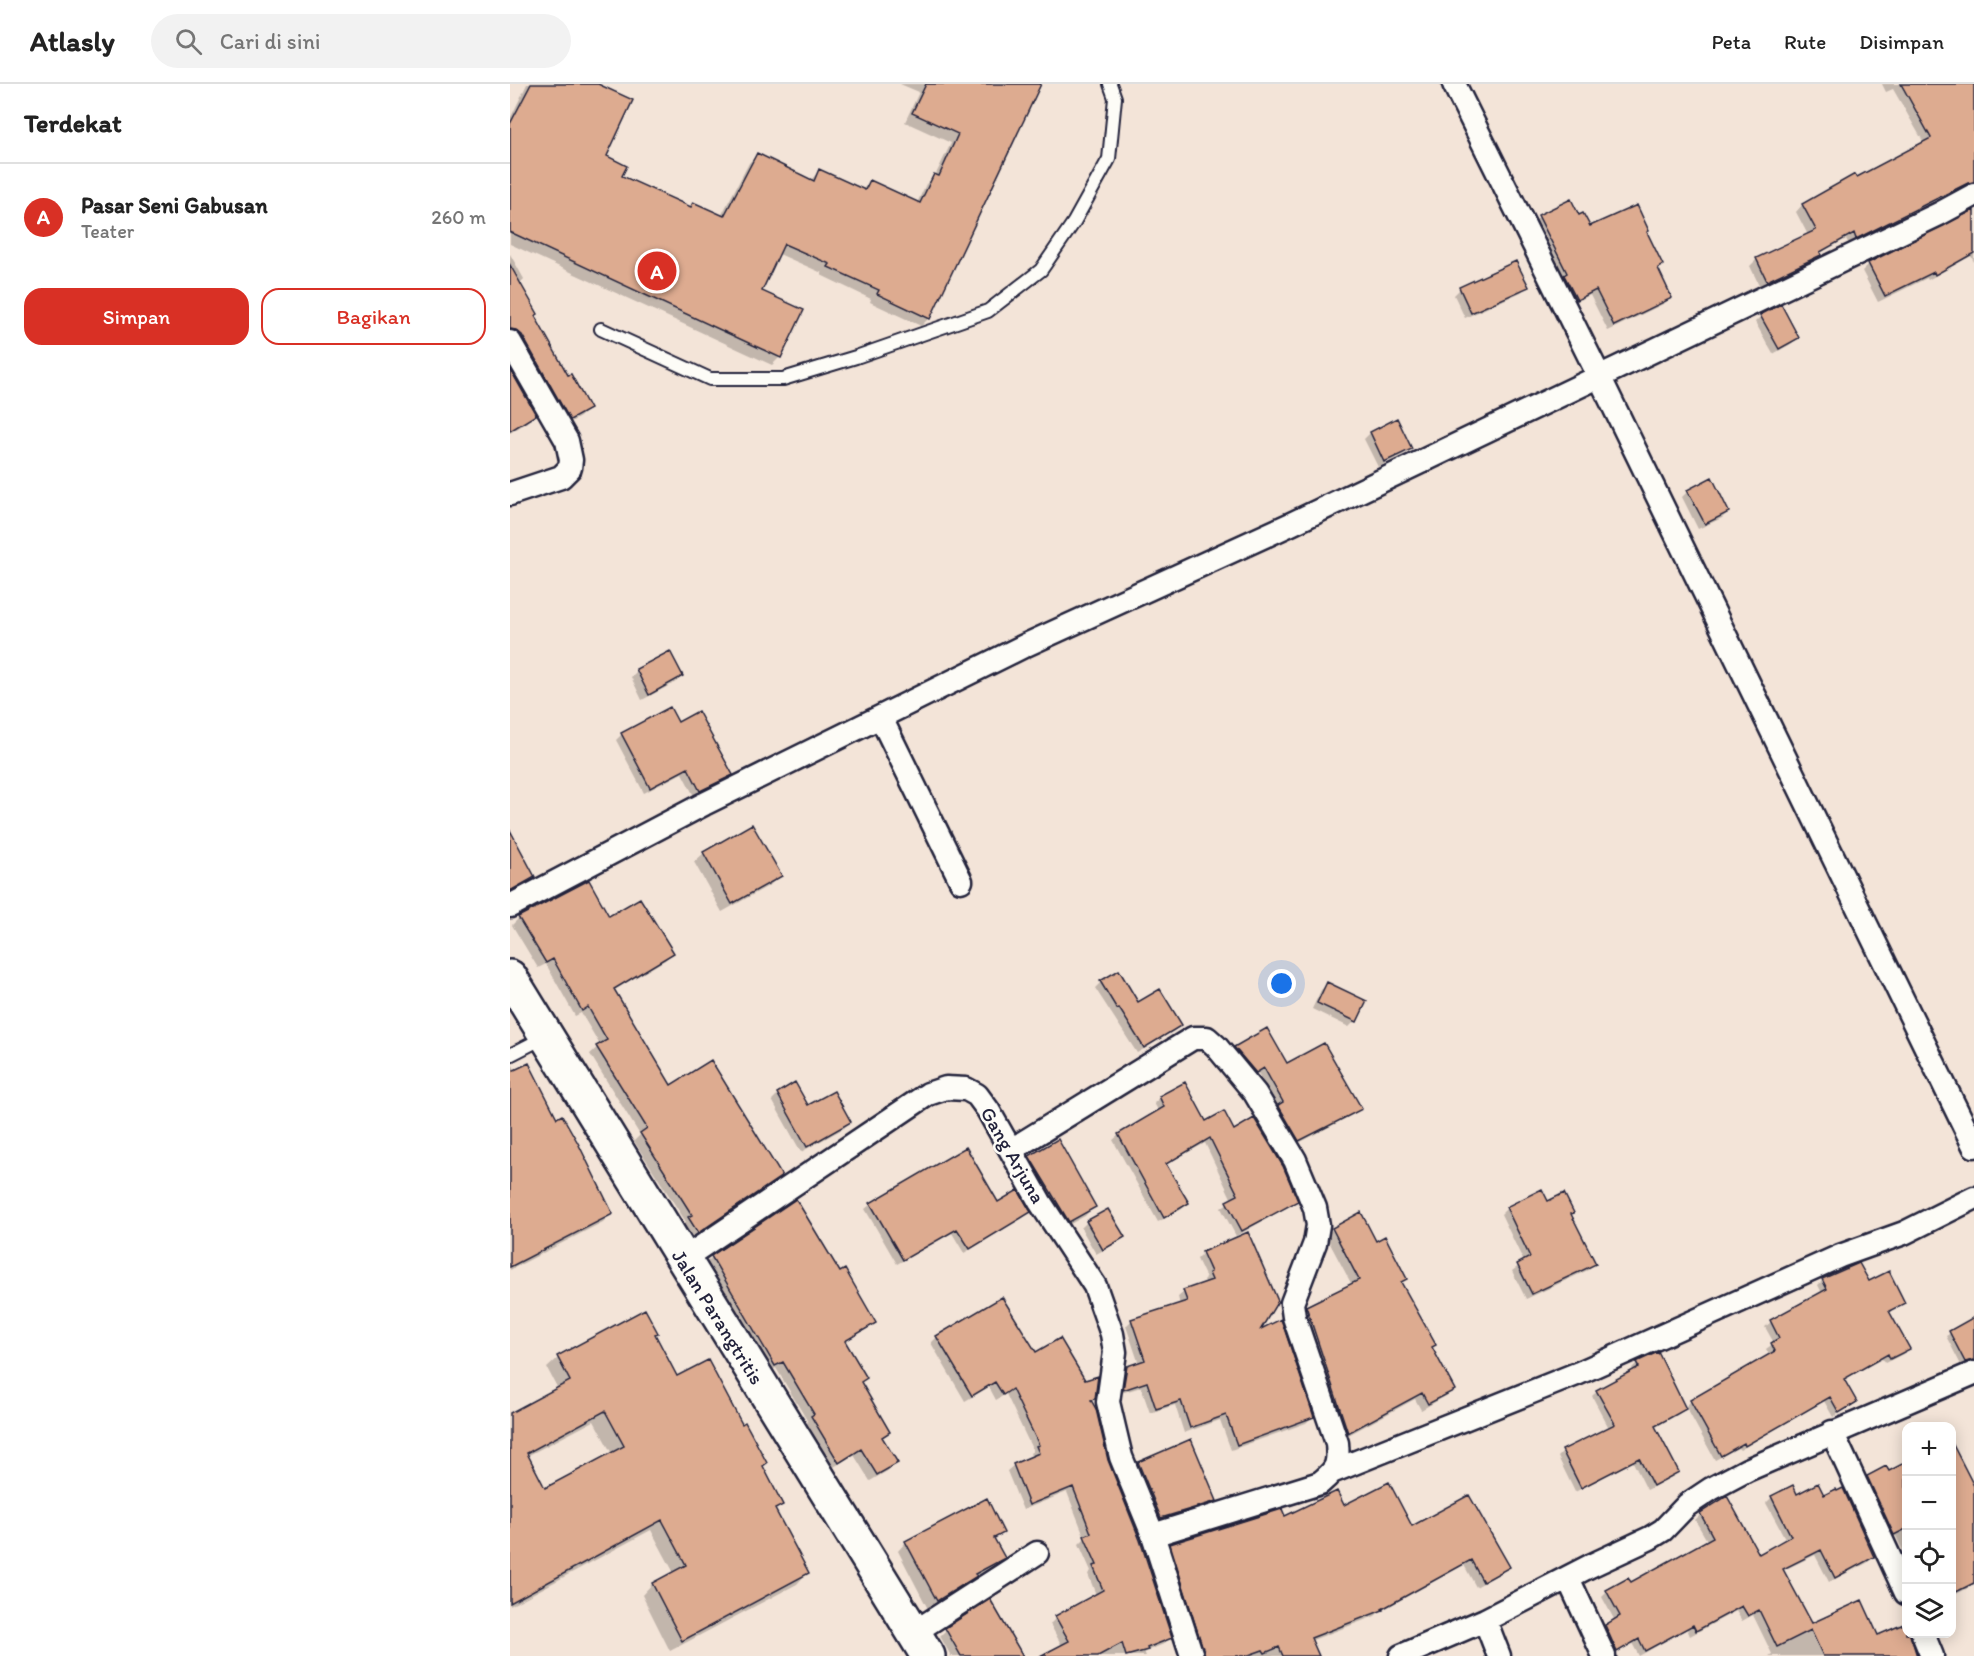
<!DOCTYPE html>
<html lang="id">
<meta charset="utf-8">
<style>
body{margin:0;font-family:Itim,sans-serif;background:#f2f2f2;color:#222}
.controls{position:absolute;right:18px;bottom:18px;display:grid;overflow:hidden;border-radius:12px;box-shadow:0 3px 15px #0003}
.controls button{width:54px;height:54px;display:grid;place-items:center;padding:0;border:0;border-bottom:2px solid #e0e0e0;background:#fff;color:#222;font:30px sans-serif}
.you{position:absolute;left:772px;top:900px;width:21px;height:21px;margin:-15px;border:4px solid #fff;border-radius:50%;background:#1a73e8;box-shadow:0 0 0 9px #1a73e833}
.badge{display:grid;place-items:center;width:39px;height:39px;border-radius:50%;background:#d93025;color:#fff;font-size:20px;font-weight:700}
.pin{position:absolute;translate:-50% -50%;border:3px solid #fff;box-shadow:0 2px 6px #0006}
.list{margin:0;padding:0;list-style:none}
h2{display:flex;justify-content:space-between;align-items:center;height:78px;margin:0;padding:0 24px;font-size:26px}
h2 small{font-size:20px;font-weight:400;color:#767676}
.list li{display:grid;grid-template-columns:39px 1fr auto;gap:18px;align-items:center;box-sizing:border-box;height:108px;padding:0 24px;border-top:2px solid #e0e0e0}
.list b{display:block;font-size:22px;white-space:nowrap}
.list p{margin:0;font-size:20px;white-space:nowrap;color:#767676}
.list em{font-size:20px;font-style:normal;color:#767676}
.actions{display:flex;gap:12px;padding:18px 24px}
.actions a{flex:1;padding:14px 0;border:2px solid #d93025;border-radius:18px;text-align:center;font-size:21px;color:#d93025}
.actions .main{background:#d93025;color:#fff}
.icon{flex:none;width:33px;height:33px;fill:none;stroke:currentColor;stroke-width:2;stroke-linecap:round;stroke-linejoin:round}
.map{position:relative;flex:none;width:1464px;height:1572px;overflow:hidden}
header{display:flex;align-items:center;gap:36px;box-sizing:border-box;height:84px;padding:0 30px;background:#fff;border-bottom:2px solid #e0e0e0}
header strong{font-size:28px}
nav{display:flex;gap:33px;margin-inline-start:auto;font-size:21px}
.search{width:420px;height:54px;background:#f2f2f2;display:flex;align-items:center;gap:15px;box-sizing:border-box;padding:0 21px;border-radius:33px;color:#767676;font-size:22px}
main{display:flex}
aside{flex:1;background:#fff}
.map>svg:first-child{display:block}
</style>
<header>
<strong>Atlasly</strong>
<div class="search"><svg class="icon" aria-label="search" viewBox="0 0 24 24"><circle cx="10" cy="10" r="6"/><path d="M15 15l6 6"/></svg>Cari di sini</div>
<nav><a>Peta</a><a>Rute</a><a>Disimpan</a></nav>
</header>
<main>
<aside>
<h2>Terdekat<small></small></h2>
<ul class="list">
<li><span class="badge">A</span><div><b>Pasar Seni Gabusan</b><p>Teater</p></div><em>260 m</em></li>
</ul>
<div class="actions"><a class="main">Simpan</a><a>Bagikan</a></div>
</aside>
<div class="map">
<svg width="1464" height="1572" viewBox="0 0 1464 1572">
<rect width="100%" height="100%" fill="#f3e4d8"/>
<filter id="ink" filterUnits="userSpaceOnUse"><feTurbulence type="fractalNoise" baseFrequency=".0167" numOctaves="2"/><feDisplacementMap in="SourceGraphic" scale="12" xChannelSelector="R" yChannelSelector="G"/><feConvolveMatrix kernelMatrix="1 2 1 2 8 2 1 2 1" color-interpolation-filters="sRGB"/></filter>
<g filter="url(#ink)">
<!-- shadow -->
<path fill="#0003" fill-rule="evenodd" d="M 17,0 L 84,0 L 95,72 L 110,92 L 179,124 L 183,120 L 211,132 L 239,79 L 247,71 L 300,97 L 309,87 L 352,106 L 360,98 L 407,119 L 416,100 L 425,92 L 441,59 L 395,38 L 409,8 L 390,0 L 530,0 L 419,234 L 411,242 L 360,218 L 361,215 L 311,191 L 312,189 L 269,170 L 250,207 L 270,273 L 262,281 L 0,160 L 0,35 Z
M 1372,0 L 1464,0 L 1464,106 L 1456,104 L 1449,106 L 1339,160 L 1336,155 L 1309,170 L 1303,178 L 1250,203 L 1240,182 L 1247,175 L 1298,151 L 1286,128 L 1292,121 L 1345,92 L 1346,95 L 1414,59 L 1383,5 L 1376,8 Z
M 1061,117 L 1069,133 L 1079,144 L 1135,149 L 1151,181 L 1147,185 L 1161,213 L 1155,219 L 1098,247 L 1080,211 L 1060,221 L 1023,139 L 1029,133 Z
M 1464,128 L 1464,178 L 1461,172 L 1418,196 L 1417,194 L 1368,218 L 1352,187 L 1359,180 Z
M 0,170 L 14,195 L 9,200 L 23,232 L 57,293 L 78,325 L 70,333 L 52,343 L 0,256 Z
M 1017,202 L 1011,208 L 955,234 L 944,211 L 950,205 Z
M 1251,232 L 1287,254 L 1281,260 L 1263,270 L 1245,238 Z
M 0,288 L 24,330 L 16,339 L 0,349 Z
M 886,336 L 900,364 L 894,370 L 868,383 L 854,355 L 860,349 Z
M 1178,407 L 1218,428 L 1212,434 L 1188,445 L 1172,413 Z
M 127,587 L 172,592 L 166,598 L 132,616 L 121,593 Z
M 167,640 L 221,690 L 215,696 L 184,712 L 172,689 L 134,709 L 106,656 L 112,650 Z
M 0,752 L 24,793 L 15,801 L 0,809 Z
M 194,769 L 270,792 L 260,801 L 212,828 L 184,778 Z
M 9,834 L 98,834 L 162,869 L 155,876 L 103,907 L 160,1003 L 270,1092 L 263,1099 L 181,1154 L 173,1141 L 176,1138 L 124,1057 L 130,1051 L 80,970 L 90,961 L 71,929 L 65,932 L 36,880 L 28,884 L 2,841 Z
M 609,888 L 628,920 L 670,941 L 664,947 L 627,969 L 585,904 L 591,898 Z
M 817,900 L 855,918 L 845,937 L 839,943 L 802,925 L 811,906 Z
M 725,964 L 776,981 L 850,1024 L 844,1030 L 783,1062 L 763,1029 L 767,1024 L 748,989 L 740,994 L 719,970 Z
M 0,980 L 2,980 L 6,987 L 46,1036 L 101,1129 L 93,1138 L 0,1186 Z
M 674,1000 L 695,1039 L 724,1048 L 786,1117 L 780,1122 L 726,1152 L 711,1124 L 722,1116 L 695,1059 L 655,1081 L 677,1119 L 672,1125 L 648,1138 L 603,1056 L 609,1051 L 649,1028 L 644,1019 L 650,1014 Z
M 268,1010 L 298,1023 L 340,1038 L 334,1044 L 291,1068 L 262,1016 Z
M 456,1065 L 488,1120 L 519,1128 L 513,1134 L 454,1169 L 442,1149 L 387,1180 L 355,1125 L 361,1120 Z
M 520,1073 L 584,1122 L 575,1132 L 549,1146 L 511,1082 Z
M 1037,1119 L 1060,1131 L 1084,1180 L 1078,1186 L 1016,1215 L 1002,1187 L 1014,1178 L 991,1130 L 997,1124 Z
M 577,1138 L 613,1153 L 607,1159 L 586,1170 L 571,1144 Z
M 823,1145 L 895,1194 L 891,1199 L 943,1306 L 936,1312 L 911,1326 L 905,1315 L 831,1355 L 790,1231 L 797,1224 L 842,1201 L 816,1152 Z
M 693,1169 L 802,1333 L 796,1339 L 721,1366 L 710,1336 L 674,1349 L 665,1321 L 640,1329 L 631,1303 L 608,1310 L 611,1290 L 617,1283 L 629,1280 L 616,1242 L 622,1236 L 670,1221 L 668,1213 L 674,1208 L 696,1200 L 694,1196 L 696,1194 L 687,1175 Z
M 202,1173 L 330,1190 L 364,1239 L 357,1245 L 334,1258 L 356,1294 L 350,1300 L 379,1348 L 371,1355 L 386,1379 L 379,1386 L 360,1397 L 344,1371 L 322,1384 L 296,1340 L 298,1338 L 266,1284 L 258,1288 L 195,1180 Z
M 1313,1196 L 1358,1199 L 1393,1218 L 1379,1229 L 1398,1264 L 1393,1270 L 1375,1279 L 1372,1275 L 1333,1296 L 1345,1318 L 1340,1323 L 1323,1333 L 1314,1317 L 1230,1366 L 1228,1364 L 1205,1376 L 1176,1323 L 1169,1330 L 1144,1344 L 1167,1388 L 1162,1393 L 1137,1406 L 1123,1378 L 1065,1408 L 1048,1373 L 1053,1368 L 1099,1344 L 1082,1312 L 1087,1307 L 1124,1288 L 1122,1284 L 1127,1279 L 1174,1324 L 1181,1317 L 1260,1272 L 1256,1265 L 1264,1259 L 1255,1243 L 1261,1238 L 1312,1209 L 1308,1201 Z
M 1464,1235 L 1464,1278 L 1451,1281 L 1436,1252 Z
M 144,1250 L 167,1294 L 251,1383 L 271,1421 L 264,1428 L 297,1489 L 287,1500 L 160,1567 L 132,1511 L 142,1500 L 164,1489 L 141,1446 L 0,1522 L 0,1331 L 48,1305 L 37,1284 L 48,1274 ZM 84,1337 L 102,1370 L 35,1406 L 17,1372 Z
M 427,1253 L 526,1270 L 583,1315 L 580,1318 L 596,1377 L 660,1553 L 654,1560 L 634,1568 L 636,1572 L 534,1572 L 552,1562 L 540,1540 L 546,1534 L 586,1511 L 578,1490 L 581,1487 L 569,1460 L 575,1454 L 557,1408 L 513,1426 L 497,1387 L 504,1381 L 522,1374 L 520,1369 L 523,1367 L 496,1310 L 486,1316 L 479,1303 L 455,1317 L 421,1259 Z
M 680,1357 L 705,1417 L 699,1423 L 645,1440 L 622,1385 L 628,1379 Z
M 1446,1371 L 1464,1407 L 1464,1501 L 1442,1512 L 1442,1374 Z
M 1392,1382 L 1396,1390 L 1396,1473 L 1386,1452 L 1378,1456 L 1352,1399 L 1358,1393 L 1379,1389 Z
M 1287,1412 L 1313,1413 L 1363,1473 L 1357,1479 L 1319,1498 L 1305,1471 L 1272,1487 L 1301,1541 L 1367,1553 L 1396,1540 L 1396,1550 L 1399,1550 L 1399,1555 L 1406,1572 L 1259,1572 L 1262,1570 L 1243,1531 L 1232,1537 L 1226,1527 L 1180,1552 L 1177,1545 L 1129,1572 L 1122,1559 L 1101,1572 L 1090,1548 L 1105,1537 L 1092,1513 L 1097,1508 L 1120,1500 L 1198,1458 L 1185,1436 L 1191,1430 L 1248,1472 L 1276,1456 L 1256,1419 L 1262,1413 Z
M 833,1423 L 902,1444 L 998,1483 L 991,1489 L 966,1503 L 954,1481 L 869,1528 L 865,1532 L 800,1557 L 807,1572 L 688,1572 L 655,1467 L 661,1461 L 774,1434 Z
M 492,1449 L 484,1456 L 493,1473 L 485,1482 L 463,1494 L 456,1500 L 418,1525 L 388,1467 L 396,1458 Z
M 436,1546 L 511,1572 L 441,1572 L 430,1552 Z"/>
<!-- building -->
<path fill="#ddab90" stroke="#22223b" stroke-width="1.5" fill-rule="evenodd" d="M 21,0 L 88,0 L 123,16 L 97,72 L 117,82 L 112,92 L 181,123 L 183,118 L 214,132 L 247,69 L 304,97 L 309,85 L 355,106 L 360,96 L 410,119 L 424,90 L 429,92 L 448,50 L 402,29 L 416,0 L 531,0 L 420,235 L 367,210 L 369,206 L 318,183 L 320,180 L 274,160 L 252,207 L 294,226 L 271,274 L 0,148 L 0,40 Z
M 1391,0 L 1464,0 L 1464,98 L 1458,99 L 1346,155 L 1344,149 L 1310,168 L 1311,171 L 1257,197 L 1246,174 L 1306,146 L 1292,120 L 1345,90 L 1347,93 L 1421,54 Z
M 1061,115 L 1069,131 L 1073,129 L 1080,142 L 1127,121 L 1139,147 L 1137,148 L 1153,181 L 1148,184 L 1162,214 L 1104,242 L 1086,206 L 1067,216 L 1054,191 L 1057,189 L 1028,131 Z
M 1464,126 L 1464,169 L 1425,191 L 1424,188 L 1375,212 L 1358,179 Z
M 1006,177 L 1019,203 L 961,229 L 949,203 Z
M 0,181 L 28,230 L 25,232 L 58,291 L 61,290 L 80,325 L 60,336 L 12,251 L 6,246 L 0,245 Z
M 1271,220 L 1289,254 L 1269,265 L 1250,231 Z
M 0,285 L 26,331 L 0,347 Z
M 887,334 L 902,365 L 874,378 L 860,348 Z
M 1202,393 L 1219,428 L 1195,440 L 1177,406 Z
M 160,567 L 173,592 L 139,611 L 126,585 Z
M 160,623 L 168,638 L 188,627 L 223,691 L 190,707 L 178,684 L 140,704 L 111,649 Z
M 242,740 L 272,792 L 222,820 L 193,768 Z
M 0,746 L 25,793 L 0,807 Z
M 79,796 L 99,832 L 130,814 L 164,869 L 104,905 L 161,1001 L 201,976 L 272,1092 L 188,1149 L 178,1133 L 182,1131 L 130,1049 L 137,1044 L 86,962 L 97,956 L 78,923 L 72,927 L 43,875 L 36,879 L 8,833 Z
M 609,886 L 628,918 L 650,905 L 672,941 L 634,964 L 609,924 L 607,925 L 590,897 Z
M 817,898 L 857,917 L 847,938 L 807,919 Z
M 757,944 L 777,979 L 814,959 L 852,1025 L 789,1057 L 768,1021 L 773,1018 L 754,984 L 746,989 L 724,963 Z
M 19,979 L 47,1034 L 52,1031 L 68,1059 L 103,1130 L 0,1183 L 0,988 Z
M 285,998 L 298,1021 L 324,1007 L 341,1038 L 297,1063 L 267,1009 Z
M 675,998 L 696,1037 L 714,1027 L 724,1046 L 744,1034 L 773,1082 L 788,1117 L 732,1147 L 716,1117 L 728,1111 L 700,1054 L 656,1080 L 679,1119 L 654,1134 L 608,1050 L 654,1023 L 649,1012 Z
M 548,1055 L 586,1123 L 559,1138 L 519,1072 Z
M 456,1063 L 488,1118 L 508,1106 L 521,1128 L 460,1165 L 447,1145 L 393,1176 L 360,1119 Z
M 1032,1105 L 1038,1117 L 1054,1109 L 1064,1129 L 1061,1130 L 1086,1180 L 1022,1210 L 1007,1180 L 1020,1173 L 996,1123 Z
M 286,1115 L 330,1188 L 335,1185 L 366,1239 L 335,1257 L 357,1294 L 351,1298 L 380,1348 L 372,1353 L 388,1379 L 367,1391 L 351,1365 L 329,1379 L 301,1332 L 304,1330 L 273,1278 L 265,1282 L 201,1172 Z
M 598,1125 L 615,1153 L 593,1166 L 576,1137 Z
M 851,1128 L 866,1157 L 875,1152 L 897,1195 L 891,1198 L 926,1261 L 922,1263 L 945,1306 L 918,1320 L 912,1309 L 838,1349 L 796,1222 L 849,1196 L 822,1144 Z
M 738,1148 L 768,1217 L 751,1245 L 771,1235 L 804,1333 L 727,1361 L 716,1331 L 680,1344 L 671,1317 L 646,1325 L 637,1298 L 613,1306 L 617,1282 L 635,1276 L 621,1235 L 677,1217 L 673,1206 L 702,1196 L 699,1189 L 701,1188 L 692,1168 Z
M 1349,1179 L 1359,1197 L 1379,1187 L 1395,1219 L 1379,1227 L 1400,1265 L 1380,1275 L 1378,1270 L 1334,1295 L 1347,1318 L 1329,1329 L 1320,1313 L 1235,1362 L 1234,1359 L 1211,1372 L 1180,1316 L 1265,1267 L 1261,1259 L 1269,1254 L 1260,1236 L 1317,1205 L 1312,1195 Z
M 492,1213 L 526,1268 L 550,1254 L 575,1296 L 588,1292 L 585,1315 L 581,1316 L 586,1325 L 598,1376 L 630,1456 L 662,1554 L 637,1564 L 638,1566 L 616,1572 L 612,1559 L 588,1572 L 530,1572 L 559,1557 L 545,1532 L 593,1506 L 583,1482 L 587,1481 L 574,1452 L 581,1449 L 563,1403 L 519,1421 L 503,1380 L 529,1369 L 526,1362 L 529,1361 L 502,1305 L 493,1311 L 485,1298 L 462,1312 L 426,1252 Z
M 135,1225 L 148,1249 L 145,1250 L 167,1292 L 198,1276 L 232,1340 L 235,1338 L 257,1379 L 253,1382 L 273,1421 L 265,1425 L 299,1489 L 172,1557 L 142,1499 L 176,1481 L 152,1436 L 0,1519 L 0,1329 L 60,1297 L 47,1272 ZM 95,1327 L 114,1362 L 35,1404 L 17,1369 Z
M 1464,1233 L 1464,1276 L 1455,1278 L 1439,1247 Z
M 1148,1268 L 1176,1325 L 1145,1342 L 1169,1388 L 1143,1402 L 1129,1374 L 1071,1404 L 1052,1366 L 1105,1340 L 1086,1306 L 1129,1283 L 1126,1278 Z
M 681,1355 L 707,1417 L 651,1434 L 628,1378 Z
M 1442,1359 L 1464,1402 L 1464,1499 L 1442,1510 Z
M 1396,1378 L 1396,1445 L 1384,1451 L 1357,1392 L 1376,1382 L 1379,1387 Z
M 879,1398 L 902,1442 L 959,1411 L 1000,1483 L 973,1498 L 961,1476 L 872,1525 L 873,1526 L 801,1554 L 809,1572 L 773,1572 L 769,1563 L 755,1569 L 753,1566 L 736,1572 L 695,1572 L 660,1460 L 772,1425 L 775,1432 L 827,1407 L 834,1421 Z
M 1308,1399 L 1314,1411 L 1326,1405 L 1327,1407 L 1333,1404 L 1364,1473 L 1325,1494 L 1311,1466 L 1273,1485 L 1302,1539 L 1352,1516 L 1368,1551 L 1396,1539 L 1396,1550 L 1400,1550 L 1407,1572 L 1313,1572 L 1301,1546 L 1267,1563 L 1249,1526 L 1238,1532 L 1232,1522 L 1186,1547 L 1183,1541 L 1135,1567 L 1129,1555 L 1107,1568 L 1095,1541 L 1110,1532 L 1096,1506 L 1118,1494 L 1121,1498 L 1203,1453 L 1190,1429 L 1217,1412 L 1249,1470 L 1281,1452 L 1261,1412 L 1283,1401 L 1287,1410 Z
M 477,1414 L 494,1449 L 484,1454 L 495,1474 L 465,1490 L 467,1492 L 427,1517 L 395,1457 Z
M 480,1515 L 513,1572 L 451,1572 L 435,1544 Z"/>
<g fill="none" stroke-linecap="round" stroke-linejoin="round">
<!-- service casing -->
<g stroke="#22223b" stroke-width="16">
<path id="service" d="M 91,245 L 200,295 L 273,295 L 346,273 L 478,227 L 531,186 L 564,138 L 599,75 L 605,14 L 600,0
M 0,971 L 35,953"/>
</g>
<!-- minor casing -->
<g stroke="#22223b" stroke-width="27">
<path id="minor" d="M 944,0 L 1089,292 L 1464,1062
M 0,258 L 57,357 L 61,376 L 60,384 L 51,393 L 0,410
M 371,634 L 451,797
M 0,822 L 194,720 L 516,561 L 781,440 L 1429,130 L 1464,111
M 501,1066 L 683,954 L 697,954 L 706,962 L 745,1009 L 785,1076 L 805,1124 L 808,1141 L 805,1159 L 782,1219 L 784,1233 L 827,1359 C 829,1381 827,1385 810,1399 L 643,1451
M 173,1175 L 418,1010 L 436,1004 L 456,1005 L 467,1011 L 478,1026 L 530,1118 L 585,1202 L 602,1250 L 605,1268 L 598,1318 L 611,1373 L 643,1451 L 682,1572
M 1322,1348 L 1396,1509
M 824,1387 L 1069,1289 L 1330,1172 L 1394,1149 L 1464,1114
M 1058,1494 L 1094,1572
M 975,1536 L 989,1572
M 403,1549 L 527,1469
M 1413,1550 L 1422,1572
M 891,1572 L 975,1536 L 1080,1482 L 1140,1454 L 1153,1446 L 1177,1421 L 1201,1405 L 1237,1386 L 1464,1289"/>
</g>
<!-- primary casing -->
<g stroke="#22223b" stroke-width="38">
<path id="primary" d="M 0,893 L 418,1572"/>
</g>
<!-- service -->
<use href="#service" stroke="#fdfcf7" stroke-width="12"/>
<!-- minor -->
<use href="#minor" stroke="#fdfcf7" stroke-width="22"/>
<!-- primary -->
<use href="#primary" stroke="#fdfcf7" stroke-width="33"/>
</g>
</g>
<g text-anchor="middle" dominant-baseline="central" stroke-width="5" stroke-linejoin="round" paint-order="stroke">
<!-- street labels -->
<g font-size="20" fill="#22223b" stroke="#fdfcf7">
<text transform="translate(503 1071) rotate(60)">Gang Arjuna</text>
<text transform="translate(208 1233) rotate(58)">Jalan Parangtritis</text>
</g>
</g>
</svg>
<div class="controls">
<button>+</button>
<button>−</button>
<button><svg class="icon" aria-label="locate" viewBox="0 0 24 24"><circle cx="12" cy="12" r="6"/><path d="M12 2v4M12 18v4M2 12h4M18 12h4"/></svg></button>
<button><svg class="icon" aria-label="layers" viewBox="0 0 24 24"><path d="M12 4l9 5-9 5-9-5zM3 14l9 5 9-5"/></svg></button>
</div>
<div class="you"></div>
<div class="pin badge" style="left:147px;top:187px">A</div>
</div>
</main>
